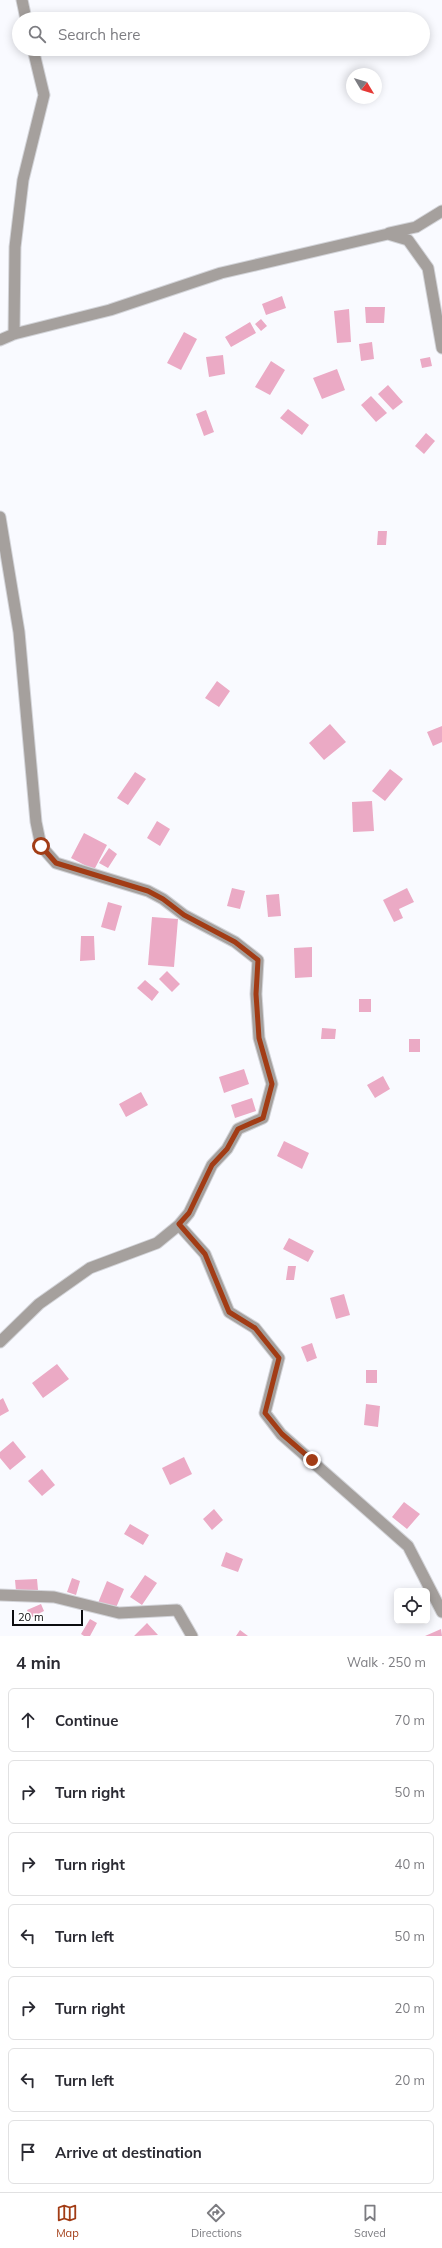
<!DOCTYPE html>
<meta charset="utf-8">
<style>
body{margin:0;font-family:Mulish,sans-serif;background:#f2f2f3;color:#2b2b33}
.controls{position:absolute;right:12px;bottom:12px;display:grid;overflow:hidden;border-radius:6px;box-shadow:0 2px 10px #0003}
.controls button{width:36px;height:36px;display:grid;place-items:center;padding:0;border:0;border-bottom:1px solid #e1e1e2;background:#fff;color:#2b2b33;font:20px sans-serif}
.compass{position:absolute;left:346px;top:68px;width:36px;height:36px;border-radius:50%;background:#fff;box-shadow:0 2px 10px #0003;rotate:128deg}
.scale{position:absolute;left:12px;bottom:10px;width:71px;box-sizing:border-box;padding-left:4px;border:2px solid #0c0d10;border-top:0;font-size:11px;line-height:14px;white-space:nowrap;color:#0c0d10;-webkit-text-stroke:3px #fff;paint-order:stroke}
.stop{position:absolute;width:12px;height:12px;margin:-9px;border:3px solid #a23c15;border-radius:50%;background:#fff}
.stop.end{background:#a23c15;border-color:#fff;box-shadow:0 1px 4px #0008}
.list{margin:0;padding:0;list-style:none}
h2{display:flex;justify-content:space-between;align-items:center;height:52px;margin:0;padding:0 16px;font-size:17px}
h2 small{font-size:13px;font-weight:400;color:#7c7c81}
.list li{display:grid;grid-template-columns:26px 1fr auto;gap:12px;align-items:center;box-sizing:border-box;height:64px;margin:0 8px 8px;padding:0 8px;border:1px solid #e1e1e2;border-radius:6px}
.list b{display:block;font-size:15px;white-space:nowrap}
.list em{font-size:13px;font-style:normal;color:#7c7c81}
.icon{flex:none;width:22px;height:22px;fill:none;stroke:currentColor;stroke-width:2;stroke-linecap:round;stroke-linejoin:round}
.map{position:relative;flex:none;width:442px;height:1636px;overflow:hidden}
.search{position:absolute;background:#fff;box-shadow:0 2px 10px #0003;left:12px;right:12px;top:12px;height:44px;display:flex;align-items:center;gap:10px;box-sizing:border-box;padding:0 14px;border-radius:22px;color:#7c7c81;font-size:15px}
.sheet{height:556px;background:#fff}
nav{display:flex;justify-content:space-around;align-items:center;box-sizing:border-box;height:56px;border-top:1px solid #e1e1e2;background:#fff;font-size:11px;color:#7c7c81}
nav a{display:grid;justify-items:center;gap:2px}
nav .on{color:#a23c15}
.map>svg:first-child{display:block}
</style>
<div class="map">
<svg width="442" height="1636" viewBox="0 0 442 1636">
<rect width="100%" height="100%" fill="#f9faff"/>
<!-- building -->
<path fill="#ebaac5" d="M 282,296 L 286,308 L 266,315 L 262,304 Z
M 365,307 L 385,307 L 384,323 L 366,323 Z
M 349,309 L 351,342 L 337,343 L 334,311 Z
M 261,319 L 267,326 L 261,331 L 255,324 Z
M 250,322 L 256,333 L 231,347 L 225,337 Z
M 184,332 L 197,339 L 181,370 L 167,363 Z
M 372,342 L 374,359 L 361,361 L 359,344 Z
M 223,355 L 225,374 L 209,377 L 206,357 Z
M 430,357 L 432,366 L 422,368 L 420,359 Z
M 271,361 L 285,370 L 270,395 L 255,387 Z
M 337,369 L 345,390 L 322,399 L 313,378 Z
M 388,385 L 403,402 L 393,410 L 378,394 Z
M 371,396 L 387,413 L 376,422 L 361,405 Z
M 288,409 L 309,425 L 302,435 L 280,418 Z
M 206,410 L 214,432 L 204,436 L 196,414 Z
M 426,433 L 435,441 L 424,454 L 415,446 Z
M 378,531 L 387,531 L 386,545 L 377,545 Z
M 217,681 L 230,691 L 219,707 L 205,698 Z
M 330,724 L 346,742 L 324,760 L 309,743 Z
M 442,726 L 442,742 L 433,746 L 427,732 Z
M 390,769 L 403,779 L 385,801 L 372,791 Z
M 135,772 L 146,779 L 128,805 L 117,798 Z
M 372,801 L 374,831 L 353,832 L 352,802 Z
M 157,821 L 170,829 L 160,846 L 147,838 Z
M 84,833 L 107,845 L 94,870 L 71,858 Z
M 109,848 L 117,854 L 108,868 L 99,863 Z
M 232,888 L 245,891 L 240,909 L 227,906 Z
M 407,888 L 414,902 L 399,909 L 403,918 L 394,922 L 383,900 Z
M 279,894 L 281,916 L 268,917 L 266,895 Z
M 108,902 L 122,906 L 115,931 L 101,927 Z
M 152,917 L 178,919 L 174,967 L 148,965 Z
M 81,936 L 94,936 L 95,960 L 80,961 Z
M 312,947 L 312,977 L 295,978 L 294,948 Z
M 167,971 L 180,984 L 172,992 L 159,979 Z
M 145,980 L 159,992 L 152,1001 L 137,988 Z
M 359,999 L 371,999 L 371,1012 L 359,1012 Z
M 322,1028 L 336,1029 L 335,1039 L 321,1039 Z
M 409,1039 L 420,1039 L 420,1052 L 409,1052 Z
M 244,1069 L 249,1084 L 224,1093 L 219,1077 Z
M 383,1076 L 390,1089 L 375,1098 L 367,1085 Z
M 141,1092 L 148,1105 L 126,1117 L 119,1104 Z
M 252,1098 L 256,1111 L 235,1118 L 231,1105 Z
M 284,1141 L 309,1153 L 302,1169 L 277,1156 Z
M 289,1238 L 314,1251 L 308,1262 L 283,1249 Z
M 288,1266 L 296,1266 L 294,1280 L 286,1280 Z
M 344,1294 L 350,1315 L 336,1319 L 330,1298 Z
M 312,1343 L 317,1358 L 307,1362 L 301,1347 Z
M 57,1364 L 69,1379 L 43,1398 L 32,1383 Z
M 366,1370 L 377,1370 L 377,1383 L 366,1383 Z
M 3,1398 L 9,1411 L 0,1416 L 0,1400 Z
M 366,1404 L 380,1406 L 378,1427 L 364,1425 Z
M 13,1441 L 26,1457 L 10,1470 L 0,1458 L 0,1452 Z
M 184,1457 L 192,1474 L 170,1485 L 162,1468 Z
M 42,1469 L 55,1485 L 42,1496 L 28,1481 Z
M 404,1502 L 420,1514 L 407,1529 L 392,1517 Z
M 214,1509 L 223,1520 L 212,1530 L 203,1519 Z
M 130,1524 L 149,1535 L 143,1545 L 124,1534 Z
M 226,1552 L 243,1559 L 238,1572 L 221,1566 Z
M 145,1575 L 157,1583 L 142,1605 L 130,1597 Z
M 72,1578 L 80,1581 L 76,1595 L 67,1592 Z
M 37,1579 L 38,1590 L 16,1591 L 15,1580 Z
M 107,1581 L 124,1589 L 115,1610 L 98,1603 Z
M 41,1604 L 44,1611 L 30,1618 L 27,1610 Z
M 90,1619 L 97,1623 L 90,1636 L 84,1636 L 81,1634 Z
M 147,1623 L 158,1635 L 134,1636 Z
M 441,1629 L 442,1636 L 425,1636 Z
M 240,1630 L 248,1636 L 236,1636 Z"/>
<g fill="none" stroke-linecap="round" stroke-linejoin="round">
<!-- minor casing -->
<g stroke="#d3d4d9" stroke-width="13">
<path id="minor" d="M 22,0 L 26,19
M 389,233 L 416,227 L 442,211
M 14,334 L 15,247 L 23,180 L 44,95 L 33,49
M 0,340 L 14,334 L 110,310 L 221,273 L 388,234 L 408,240 L 428,268 L 442,348
M 0,517 L 19,632 L 36,822 L 41,846 L 56,863 L 148,891 L 163,899 L 184,915 L 235,942 L 258,960 L 256,994 L 259,1038 L 272,1084 L 263,1118 L 238,1129 L 227,1149 L 212,1165 L 189,1213 L 179,1225 L 157,1243 L 90,1268 L 39,1304 L 0,1342
M 179,1225 L 205,1254 L 229,1312 L 255,1328 L 279,1358 L 265,1413 L 281,1434 L 408,1546 L 442,1612
M 0,1595 L 54,1597 L 119,1613 L 177,1610 L 192,1636"/>
</g>
<!-- minor -->
<use href="#minor" stroke="#a5a09d" stroke-width="11"/>
</g>
<g fill="none" stroke-linecap="round" stroke-linejoin="round">
<!-- route -->
<path stroke="#a23c15" stroke-width="5" d="M 41,846 L 56,863 L 148,891 L 163,899 L 184,915 L 235,942 L 258,960 L 256,994 L 259,1038 L 272,1084 L 263,1118 L 238,1129 L 227,1149 L 212,1165 L 189,1213 L 179,1224 L 205,1254 L 229,1312 L 255,1328 L 279,1358 L 265,1413 L 282,1434 L 312,1460"/>
</g>
</svg>
<div class="controls">
<button><svg class="icon" aria-label="locate" viewBox="0 0 24 24"><circle cx="12" cy="12" r="6"/><path d="M12 2v4M12 18v4M2 12h4M18 12h4"/></svg></button>
</div>
<svg class="compass" viewBox="-18 -18 36 36"><path d="M0-13l5 13h-10z" fill="#e53935"/><path d="M0 13l5-13h-10z" fill="#7c7c81"/></svg>
<div class="scale">20 m</div>
<div class="stop" style="left:41px;top:846px"></div>
<div class="stop end" style="left:312px;top:1460px"></div>
<div class="search"><svg class="icon" aria-label="search" viewBox="0 0 24 24"><circle cx="10" cy="10" r="6"/><path d="M15 15l6 6"/></svg>Search here</div>
</div>
<section class="sheet">
<h2>4 min<small>Walk · 250 m</small></h2>
<ul class="list">
<li><svg class="icon" aria-label="ahead" viewBox="0 0 24 24"><path d="M12 20V5M6 11l6-6 6 6"/></svg><div><b>Continue</b></div><em>70 m</em></li>
<li><svg class="icon" aria-label="right" viewBox="0 0 24 24"><path d="M7 20v-9h11M14 6l5 5-5 5"/></svg><div><b>Turn right</b></div><em>50 m</em></li>
<li><svg class="icon" aria-label="right" viewBox="0 0 24 24"><path d="M7 20v-9h11M14 6l5 5-5 5"/></svg><div><b>Turn right</b></div><em>40 m</em></li>
<li><svg class="icon" aria-label="left" viewBox="0 0 24 24"><path d="M17 20v-9H6M10 6l-5 5 5 5"/></svg><div><b>Turn left</b></div><em>50 m</em></li>
<li><svg class="icon" aria-label="right" viewBox="0 0 24 24"><path d="M7 20v-9h11M14 6l5 5-5 5"/></svg><div><b>Turn right</b></div><em>20 m</em></li>
<li><svg class="icon" aria-label="left" viewBox="0 0 24 24"><path d="M17 20v-9H6M10 6l-5 5 5 5"/></svg><div><b>Turn left</b></div><em>20 m</em></li>
<li><svg class="icon" aria-label="arrive" viewBox="0 0 24 24"><path d="M6 21V4h12l-3 4 3 4H6"/></svg><div><b>Arrive at destination</b></div></li>
</ul>
</section>
<nav>
<a class="on"><svg class="icon" aria-label="map" viewBox="0 0 24 24"><path d="M3 6l6-2 6 2 6-2v14l-6 2-6-2-6 2zM9 4v14M15 6v14"/></svg>Map</a>
<a><svg class="icon" aria-label="directions" viewBox="0 0 24 24"><path d="M12 3l9 9-9 9-9-9zM9 14v-3h6M13 9l2 2-2 2"/></svg>Directions</a>
<a><svg class="icon" aria-label="saved" viewBox="0 0 24 24"><path d="M7 4h10v16l-5-4-5 4z"/></svg>Saved</a>
</nav>
